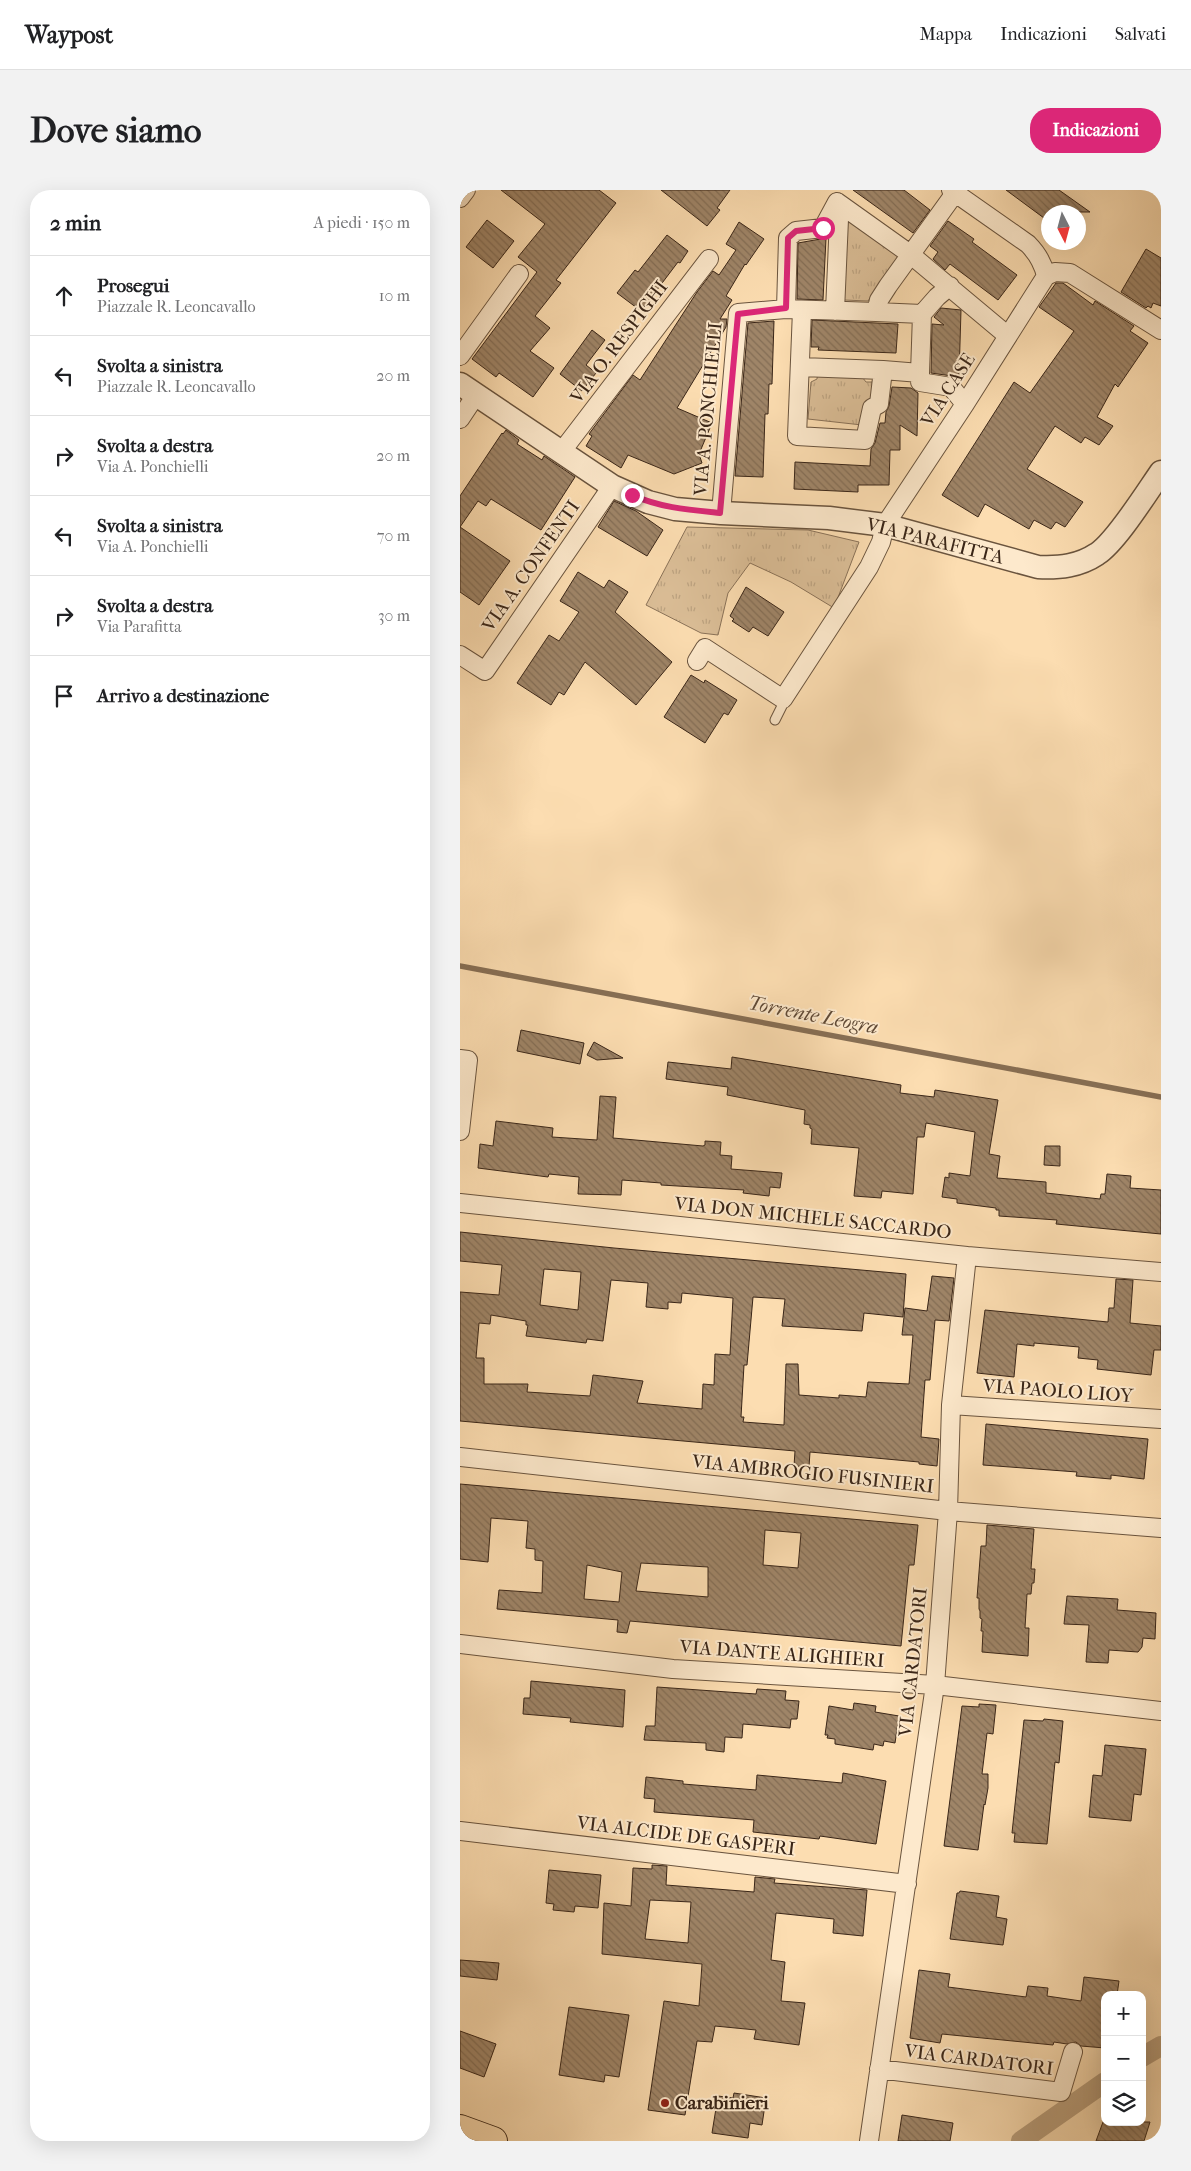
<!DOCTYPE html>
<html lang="it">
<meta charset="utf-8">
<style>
body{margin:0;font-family:"IM FELL French Canon",serif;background:#f2f2f2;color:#202124}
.controls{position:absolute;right:15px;bottom:15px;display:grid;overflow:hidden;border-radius:10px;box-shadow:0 5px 20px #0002}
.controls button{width:45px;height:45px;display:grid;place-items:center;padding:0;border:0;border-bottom:1px solid #e0e0e0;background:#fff;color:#202124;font:25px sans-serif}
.compass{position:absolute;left:581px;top:15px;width:45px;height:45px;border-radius:50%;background:#fff;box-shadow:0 5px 20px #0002;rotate:174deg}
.stop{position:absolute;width:15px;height:15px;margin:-11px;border:4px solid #db2777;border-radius:50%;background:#fff}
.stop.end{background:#db2777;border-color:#fff;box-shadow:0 1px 5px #0008}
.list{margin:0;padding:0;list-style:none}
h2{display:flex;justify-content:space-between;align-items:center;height:65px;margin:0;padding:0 20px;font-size:21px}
h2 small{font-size:16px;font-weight:400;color:#757577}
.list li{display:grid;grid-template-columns:32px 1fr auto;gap:15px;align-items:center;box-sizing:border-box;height:80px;padding:0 20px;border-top:1px solid #e0e0e0}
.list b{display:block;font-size:19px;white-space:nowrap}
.list p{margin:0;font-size:16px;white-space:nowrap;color:#757577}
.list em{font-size:16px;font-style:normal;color:#757577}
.icon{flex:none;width:28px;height:28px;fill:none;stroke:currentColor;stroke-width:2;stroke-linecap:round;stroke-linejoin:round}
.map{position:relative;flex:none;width:701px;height:1951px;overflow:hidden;border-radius:20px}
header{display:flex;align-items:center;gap:30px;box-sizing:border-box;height:70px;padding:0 25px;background:#fff;border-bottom:1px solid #e0e0e0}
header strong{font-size:24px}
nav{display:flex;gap:28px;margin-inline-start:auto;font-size:18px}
.intro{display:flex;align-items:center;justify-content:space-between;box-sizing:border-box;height:120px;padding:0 30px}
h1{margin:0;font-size:35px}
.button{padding:12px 22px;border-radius:20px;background:#db2777;color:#fff;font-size:18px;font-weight:700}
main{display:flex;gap:30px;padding:0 30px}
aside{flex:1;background:#fff;border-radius:20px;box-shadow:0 5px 20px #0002}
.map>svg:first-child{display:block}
</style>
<header>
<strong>Waypost</strong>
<nav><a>Mappa</a><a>Indicazioni</a><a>Salvati</a></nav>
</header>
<div class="intro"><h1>Dove siamo</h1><a class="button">Indicazioni</a></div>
<main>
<aside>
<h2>2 min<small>A piedi · 150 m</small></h2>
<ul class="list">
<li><svg class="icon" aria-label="ahead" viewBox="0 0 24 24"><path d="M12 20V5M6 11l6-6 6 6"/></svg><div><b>Prosegui</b><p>Piazzale R. Leoncavallo</p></div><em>10 m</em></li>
<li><svg class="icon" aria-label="left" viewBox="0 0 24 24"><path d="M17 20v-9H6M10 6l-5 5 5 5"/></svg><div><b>Svolta a sinistra</b><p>Piazzale R. Leoncavallo</p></div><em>20 m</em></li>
<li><svg class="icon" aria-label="right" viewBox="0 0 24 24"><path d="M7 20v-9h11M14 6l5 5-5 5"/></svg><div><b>Svolta a destra</b><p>Via A. Ponchielli</p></div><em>20 m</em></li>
<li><svg class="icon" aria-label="left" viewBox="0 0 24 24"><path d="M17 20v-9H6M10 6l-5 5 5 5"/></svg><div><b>Svolta a sinistra</b><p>Via A. Ponchielli</p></div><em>70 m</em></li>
<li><svg class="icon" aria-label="right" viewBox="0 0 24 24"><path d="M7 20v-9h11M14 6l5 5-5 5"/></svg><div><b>Svolta a destra</b><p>Via Parafitta</p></div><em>30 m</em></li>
<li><svg class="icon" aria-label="arrive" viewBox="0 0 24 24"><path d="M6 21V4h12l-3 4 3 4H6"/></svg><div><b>Arrivo a destinazione</b></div></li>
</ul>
</aside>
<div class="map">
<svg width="701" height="1951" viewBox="0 0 701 1951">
<defs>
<pattern id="park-tufts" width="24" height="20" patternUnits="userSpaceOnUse" patternTransform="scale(1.25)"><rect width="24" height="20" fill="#dbbe97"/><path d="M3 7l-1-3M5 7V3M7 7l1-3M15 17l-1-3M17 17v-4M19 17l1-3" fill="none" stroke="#bda381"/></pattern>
<pattern id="building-back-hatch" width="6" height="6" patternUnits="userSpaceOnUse" patternTransform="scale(1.25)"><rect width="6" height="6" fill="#9f8568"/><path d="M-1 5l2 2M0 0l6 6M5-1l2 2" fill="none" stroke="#836d55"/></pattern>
</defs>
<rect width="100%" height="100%" fill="#fcddb1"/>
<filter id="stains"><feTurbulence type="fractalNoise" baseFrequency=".004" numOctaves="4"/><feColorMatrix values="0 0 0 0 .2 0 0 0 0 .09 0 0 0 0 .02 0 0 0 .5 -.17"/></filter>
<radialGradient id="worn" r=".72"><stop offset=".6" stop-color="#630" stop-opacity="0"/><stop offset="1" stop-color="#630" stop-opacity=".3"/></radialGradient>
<!-- park -->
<path fill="url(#park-tufts)" stroke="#8a7258" d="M 384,27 L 439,65 L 408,111 L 384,110 Z
M 358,181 L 399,183 L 406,192 L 417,192 L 402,235 L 348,229 L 351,192 L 357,189 Z
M 227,337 L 348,340 L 399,352 L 374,418 L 331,392 L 290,373 L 268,403 L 258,445 L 241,443 L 186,415 Z"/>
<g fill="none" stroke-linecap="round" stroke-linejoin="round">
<!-- stream -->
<path stroke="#876f55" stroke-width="5.5" d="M 0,776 L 701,907"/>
<!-- canal -->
<path stroke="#ba9f7d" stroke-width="20" d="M 682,1867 L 701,1856
M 561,1951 L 645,1892"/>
</g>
<!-- building -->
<path fill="url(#building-back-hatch)" stroke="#3a2618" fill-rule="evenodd" d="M 41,0 L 139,0 L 156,13 L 96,90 L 101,93 L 75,126 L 90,138 L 70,161 L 94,178 L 73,207 L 39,183 L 36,187 L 12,169 L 77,82 L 58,67 L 85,34 Z
M 201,0 L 270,0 L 257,18 L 260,20 L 247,36 Z
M 393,0 L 444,0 L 470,20 L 453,43 Z
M 546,0 L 599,0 L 630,22 L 588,22 L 588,31 Z
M 27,30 L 54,51 L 33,78 L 6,57 Z
M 488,31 L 514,49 L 512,52 L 557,85 L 538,110 L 490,74 L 485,80 L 473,69 L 478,62 L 470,56 Z
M 279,32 L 304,49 L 286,75 L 285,74 L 266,106 L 272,110 L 260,129 L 267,129 L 266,137 L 217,218 L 252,233 L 239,264 L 242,273 L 214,284 L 168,265 L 161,278 L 126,256 L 132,246 L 129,244 L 173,185 L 180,190 L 237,102 L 253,81 L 259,85 L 276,60 L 266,54 Z
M 207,45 L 228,61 L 220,73 L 218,72 L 181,121 L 157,103 L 175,80 L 178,82 Z
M 366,48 L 363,110 L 337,109 L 338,53 Z
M 686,59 L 701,68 L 701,116 L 693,113 L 691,118 L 688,116 L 686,118 L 661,102 Z
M 596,93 L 603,93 L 633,115 L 635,111 L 674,136 L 670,141 L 688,153 L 658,197 L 655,194 L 637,227 L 653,236 L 639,255 L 625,247 L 621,253 L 595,236 L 567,279 L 623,312 L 605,337 L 596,332 L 591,339 L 574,330 L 569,339 L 525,314 L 518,327 L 482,305 L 554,192 L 570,203 L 614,141 L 579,117 Z
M 481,118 L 501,120 L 499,187 L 471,183 L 472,134 L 484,135 L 474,127 Z
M 352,130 L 438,134 L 436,163 L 358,160 L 359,157 L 351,157 Z
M 314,131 L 312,194 L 309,194 L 308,224 L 305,224 L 303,287 L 275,286 L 288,133 Z
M 132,140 L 145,150 L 126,175 L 136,183 L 122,201 L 100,184 Z
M 432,197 L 451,198 L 458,203 L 457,246 L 440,235 L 440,260 L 430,260 L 429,295 L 398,295 L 398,302 L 334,299 L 335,272 L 410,276 L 411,259 L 415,253 L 420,233 L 425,233 L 426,222 L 429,216 Z
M 46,240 L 59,250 L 57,254 L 82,270 L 84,266 L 115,287 L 81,340 L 31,309 L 26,316 L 18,311 L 0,337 L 50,371 L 19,415 L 0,402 L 0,306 L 42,243 L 43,244 Z
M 154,311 L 176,321 L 203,340 L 187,366 L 138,337 Z
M 118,382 L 144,398 L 149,390 L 168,402 L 155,422 L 212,472 L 176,515 L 125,472 L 104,505 L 99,502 L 91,515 L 57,493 L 89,445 L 99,451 L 119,422 L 100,411 Z
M 286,397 L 324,422 L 308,446 L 293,437 L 289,442 L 272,431 L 274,429 L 270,426 Z
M 231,485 L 244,493 L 245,490 L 277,510 L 268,525 L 264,523 L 245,553 L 204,527 Z
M 61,840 L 124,853 L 120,874 L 57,861 Z
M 134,852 L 163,868 L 137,870 L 127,865 Z
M 272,867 L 441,895 L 440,903 L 474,907 L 475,900 L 538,910 L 529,964 L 540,966 L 537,988 L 586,992 L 586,1003 L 640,1009 L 641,1004 L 645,1004 L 647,984 L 671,986 L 670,998 L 701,1000 L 701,1044 L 596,1034 L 597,1030 L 539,1026 L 539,1020 L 536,1020 L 536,1018 L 497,1013 L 497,1009 L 482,1007 L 485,987 L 489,988 L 489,983 L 510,986 L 515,942 L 466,933 L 464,947 L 457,947 L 453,1004 L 422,1001 L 421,1008 L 394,1006 L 399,958 L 351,954 L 352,939 L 350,938 L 350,935 L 344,934 L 345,920 L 267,905 L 268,897 L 206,889 L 208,872 L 271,879 Z
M 140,906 L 156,907 L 153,948 L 243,956 L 245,955 L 245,951 L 261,952 L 260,965 L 272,966 L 271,979 L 322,983 L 320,998 L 310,997 L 309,1006 L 283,1003 L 284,1000 L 201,995 L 201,993 L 162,990 L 161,1005 L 118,1004 L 119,987 L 89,984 L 88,987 L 18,978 L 20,954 L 33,956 L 36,931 L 93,938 L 92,947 L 137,950 Z
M 585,956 L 600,956 L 600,976 L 584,975 Z
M 0,1042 L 154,1058 L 446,1084 L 443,1127 L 404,1123 L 402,1141 L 322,1136 L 325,1109 L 293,1107 L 287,1175 L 284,1175 L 281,1227 L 284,1227 L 283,1232 L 324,1235 L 326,1174 L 338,1174 L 339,1205 L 379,1208 L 379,1205 L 406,1207 L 408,1192 L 449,1194 L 453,1145 L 442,1145 L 445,1118 L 467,1121 L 472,1086 L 494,1088 L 489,1131 L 475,1130 L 470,1190 L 465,1190 L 461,1247 L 479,1249 L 477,1276 L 459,1274 L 459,1272 L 350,1262 L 349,1277 L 334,1276 L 335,1261 L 0,1231 L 0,1102 L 39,1105 L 42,1075 L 0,1071 ZM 84,1079 L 121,1082 L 118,1120 L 80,1115 ZM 151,1090 L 188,1093 L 186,1117 L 208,1119 L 208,1112 L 221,1113 L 222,1103 L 273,1108 L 270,1165 L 255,1164 L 254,1195 L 243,1194 L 242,1219 L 177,1213 L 183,1191 L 133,1185 L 130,1206 L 67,1202 L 68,1194 L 24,1194 L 24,1168 L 16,1168 L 19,1133 L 30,1134 L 31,1125 L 66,1131 L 66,1135 L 68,1135 L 66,1146 L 126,1153 L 127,1149 L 143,1151 Z
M 656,1089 L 673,1090 L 670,1133 L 701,1136 L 701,1160 L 694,1160 L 691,1185 L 637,1179 L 638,1170 L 618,1168 L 619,1157 L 574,1153 L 574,1156 L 557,1154 L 554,1187 L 517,1183 L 525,1120 L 648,1132 L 649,1118 L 654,1118 Z
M 526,1234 L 688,1249 L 684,1289 L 651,1285 L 651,1289 L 616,1286 L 617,1282 L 523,1275 Z
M 0,1294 L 458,1335 L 454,1375 L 449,1375 L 441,1456 L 170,1431 L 167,1443 L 157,1442 L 158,1430 L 37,1419 L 39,1400 L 82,1403 L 83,1371 L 75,1370 L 75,1359 L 66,1358 L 68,1331 L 31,1328 L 28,1372 L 0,1369 ZM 305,1340 L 341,1343 L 338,1378 L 303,1375 ZM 181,1373 L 248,1377 L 248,1407 L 176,1401 ZM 127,1375 L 162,1382 L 159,1412 L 124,1409 Z
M 527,1335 L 574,1339 L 571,1379 L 575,1379 L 574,1393 L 572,1393 L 571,1404 L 567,1404 L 565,1438 L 569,1438 L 568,1466 L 522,1462 L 523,1441 L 521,1441 L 522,1429 L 520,1428 L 520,1421 L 519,1419 L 519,1408 L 517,1408 L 521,1356 L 526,1356 Z
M 607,1406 L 658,1409 L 657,1420 L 696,1423 L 695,1449 L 683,1448 L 682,1457 L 678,1462 L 649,1460 L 648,1473 L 626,1472 L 629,1435 L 604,1434 Z
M 71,1491 L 165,1500 L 163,1537 L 110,1532 L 111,1528 L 63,1524 L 64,1508 L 70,1508 Z
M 197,1497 L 296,1504 L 297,1499 L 326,1501 L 325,1510 L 339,1511 L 337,1529 L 331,1529 L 330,1538 L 283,1534 L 282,1548 L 265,1547 L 264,1562 L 246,1560 L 246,1553 L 184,1550 L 186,1536 L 195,1536 Z
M 394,1513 L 416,1516 L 415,1522 L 439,1526 L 435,1553 L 424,1551 L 423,1556 L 414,1554 L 413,1560 L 375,1554 L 375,1549 L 367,1548 L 368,1545 L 365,1545 L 369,1516 L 393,1520 Z
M 519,1514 L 536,1515 L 533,1544 L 527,1543 L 522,1584 L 528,1584 L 528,1598 L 525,1615 L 524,1614 L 518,1660 L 484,1656 L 502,1516 L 519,1517 Z
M 584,1529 L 603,1531 L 599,1573 L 595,1572 L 587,1654 L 554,1652 L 555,1643 L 552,1643 L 564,1530 L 583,1531 Z
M 645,1555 L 686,1559 L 681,1605 L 674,1604 L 671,1631 L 629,1627 L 633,1585 L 642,1586 Z
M 383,1583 L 426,1591 L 416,1654 L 360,1646 L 359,1649 L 293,1642 L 294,1630 L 194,1622 L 195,1609 L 184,1608 L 186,1587 L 223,1591 L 223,1594 L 296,1600 L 297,1585 L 382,1593 Z
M 192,1675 L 207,1676 L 206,1695 L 294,1702 L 295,1687 L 315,1689 L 314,1693 L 407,1700 L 403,1746 L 373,1743 L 374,1729 L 316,1723 L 311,1770 L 325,1772 L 321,1811 L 345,1813 L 339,1855 L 294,1849 L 296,1840 L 255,1836 L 252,1852 L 237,1851 L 225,1925 L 188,1920 L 204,1811 L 239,1816 L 242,1774 L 142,1764 L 144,1713 L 171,1716 L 173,1678 L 192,1679 ZM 190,1710 L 231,1712 L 228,1753 L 185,1749 Z
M 89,1680 L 141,1685 L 138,1718 L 115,1716 L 114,1722 L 93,1720 L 94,1714 L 86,1713 Z
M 500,1701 L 539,1706 L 536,1727 L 547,1729 L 543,1755 L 490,1749 L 497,1703 L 499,1703 Z
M 0,1770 L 39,1773 L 37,1790 L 0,1786 Z
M 459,1780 L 490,1784 L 488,1797 L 566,1807 L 568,1796 L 588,1798 L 587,1806 L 621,1811 L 624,1787 L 659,1791 L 657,1805 L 645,1805 L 645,1858 L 621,1856 L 616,1852 L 607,1854 L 594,1852 L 593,1855 L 482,1844 L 480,1853 L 450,1848 Z
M 109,1817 L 169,1825 L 159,1887 L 145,1885 L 144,1892 L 99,1885 Z
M 0,1841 L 36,1854 L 24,1887 L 0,1878 Z
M 274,1903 L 306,1908 L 302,1935 L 290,1933 L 288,1948 L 252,1943 L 258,1906 L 273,1908 Z
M 442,1925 L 493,1933 L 490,1951 L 438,1951 Z
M 643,1932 L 690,1932 L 684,1951 L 636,1951 Z"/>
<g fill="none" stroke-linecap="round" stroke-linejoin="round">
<!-- service casing -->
<g stroke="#6a543e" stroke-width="11">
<path id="service" d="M 315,530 L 322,516 L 323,509"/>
</g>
<!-- minor casing -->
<g stroke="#6a543e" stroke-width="20">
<path id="minor" d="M 491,0 L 568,54 C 578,64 583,73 586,86
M 0,8 L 6,0
M 586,86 L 595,82 L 610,83 L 701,140
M 326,119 L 328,48 L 336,41 L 363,38 L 377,12 L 450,64 L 548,146
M 342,120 L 337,246 L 405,250 L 412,218 L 419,214 L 423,180 L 460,183 L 460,192 L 491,197 L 505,214
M 375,121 L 379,29 L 377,12
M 416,122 L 462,124 L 477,107 L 490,96
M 0,166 L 59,84
M 341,177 L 423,180
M 460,183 L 462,124
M 0,229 L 16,205
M 102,261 L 249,69
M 261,323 L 278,123 L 326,119 L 416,122 L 419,110 L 428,96 L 495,3
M 0,465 L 25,481 L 152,296
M 237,471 L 245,458 L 323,509 L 409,377 L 421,352 L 425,335 L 505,214 L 586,86
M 0,869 L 8,870 L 0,941
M 0,1013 L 507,1066 L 701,1082
M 491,1215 L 701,1229
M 0,1267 L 488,1321 L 701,1338
M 0,1454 L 213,1479 L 475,1495 L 701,1521
M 0,1641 L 447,1694
M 419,1879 L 601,1902 L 613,1862
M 409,1951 L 475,1495 L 488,1321 L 491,1215 L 507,1066"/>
</g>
<!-- tertiary casing -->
<g stroke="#6a543e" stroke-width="25">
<path id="tertiary" d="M 0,194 L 152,296 L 188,312 L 215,319 L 261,323 L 369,328 L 425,335 L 578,377 C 600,378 619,376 637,364 C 656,352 687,302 701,282"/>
</g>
<!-- primary casing -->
<g stroke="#3a2618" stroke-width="30">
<path id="primary" d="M 0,1939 L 33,1951"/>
</g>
<!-- service -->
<use href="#service" stroke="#fde9cc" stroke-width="9"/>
<!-- minor -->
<use href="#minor" stroke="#fde9cc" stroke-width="18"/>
<!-- tertiary -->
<use href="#tertiary" stroke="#fde9cc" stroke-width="22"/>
<!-- primary -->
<use href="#primary" stroke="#fcddb1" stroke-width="28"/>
</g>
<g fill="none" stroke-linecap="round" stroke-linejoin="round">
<!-- route -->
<path stroke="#db2777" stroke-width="6" d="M 172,305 C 201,318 230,320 260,323 L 278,124 L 326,118 L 328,48 L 336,41 L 363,38"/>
</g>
<!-- markers -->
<circle fill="#8f2418" stroke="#fde9cc" stroke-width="2" cx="205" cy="1913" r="5"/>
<g text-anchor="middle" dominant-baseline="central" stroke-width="4" stroke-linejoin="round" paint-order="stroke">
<!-- street labels -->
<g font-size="19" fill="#3a2618" stroke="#fde9cc">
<text transform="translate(159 152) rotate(-53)">VIA O. RESPIGHI</text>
<text transform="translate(488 200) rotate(-57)">VIA CASE</text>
<text transform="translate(248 219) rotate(-85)">VIA A. PONCHIELLI</text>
<text transform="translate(475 351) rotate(14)">VIA PARAFITTA</text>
<text transform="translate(71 376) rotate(-55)">VIA A. CONFENTI</text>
<text transform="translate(353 1028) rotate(6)">VIA DON MICHELE SACCARDO</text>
<text transform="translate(598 1201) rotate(4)">VIA PAOLO LIOY</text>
<text transform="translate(353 1284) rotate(6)">VIA AMBROGIO FUSINIERI</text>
<text transform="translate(322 1464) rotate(4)">VIA DANTE ALIGHIERI</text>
<text transform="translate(453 1472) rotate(-84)">VIA CARDATORI</text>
<text transform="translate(226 1646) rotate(7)">VIA ALCIDE DE GASPERI</text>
<text transform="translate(519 1870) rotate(7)">VIA CARDATORI</text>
</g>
<!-- poi labels -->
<g font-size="19" font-weight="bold" fill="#3a2618" stroke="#fde9cc" text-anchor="start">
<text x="215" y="1913">Carabinieri</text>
</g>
<!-- water labels -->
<g font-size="20" font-style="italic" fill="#604a36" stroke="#fde9cc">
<text transform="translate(353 825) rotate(11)">Torrente Leogra</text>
</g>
</g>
<rect width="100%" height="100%" filter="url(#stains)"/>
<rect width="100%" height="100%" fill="url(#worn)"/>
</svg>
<div class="controls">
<button>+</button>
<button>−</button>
<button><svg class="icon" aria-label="layers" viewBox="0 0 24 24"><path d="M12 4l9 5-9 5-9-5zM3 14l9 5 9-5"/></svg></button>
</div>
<svg class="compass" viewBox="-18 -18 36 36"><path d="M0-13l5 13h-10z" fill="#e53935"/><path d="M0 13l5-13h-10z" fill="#757577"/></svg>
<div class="stop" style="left:363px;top:38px"></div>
<div class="stop end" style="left:172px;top:305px"></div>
</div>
</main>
